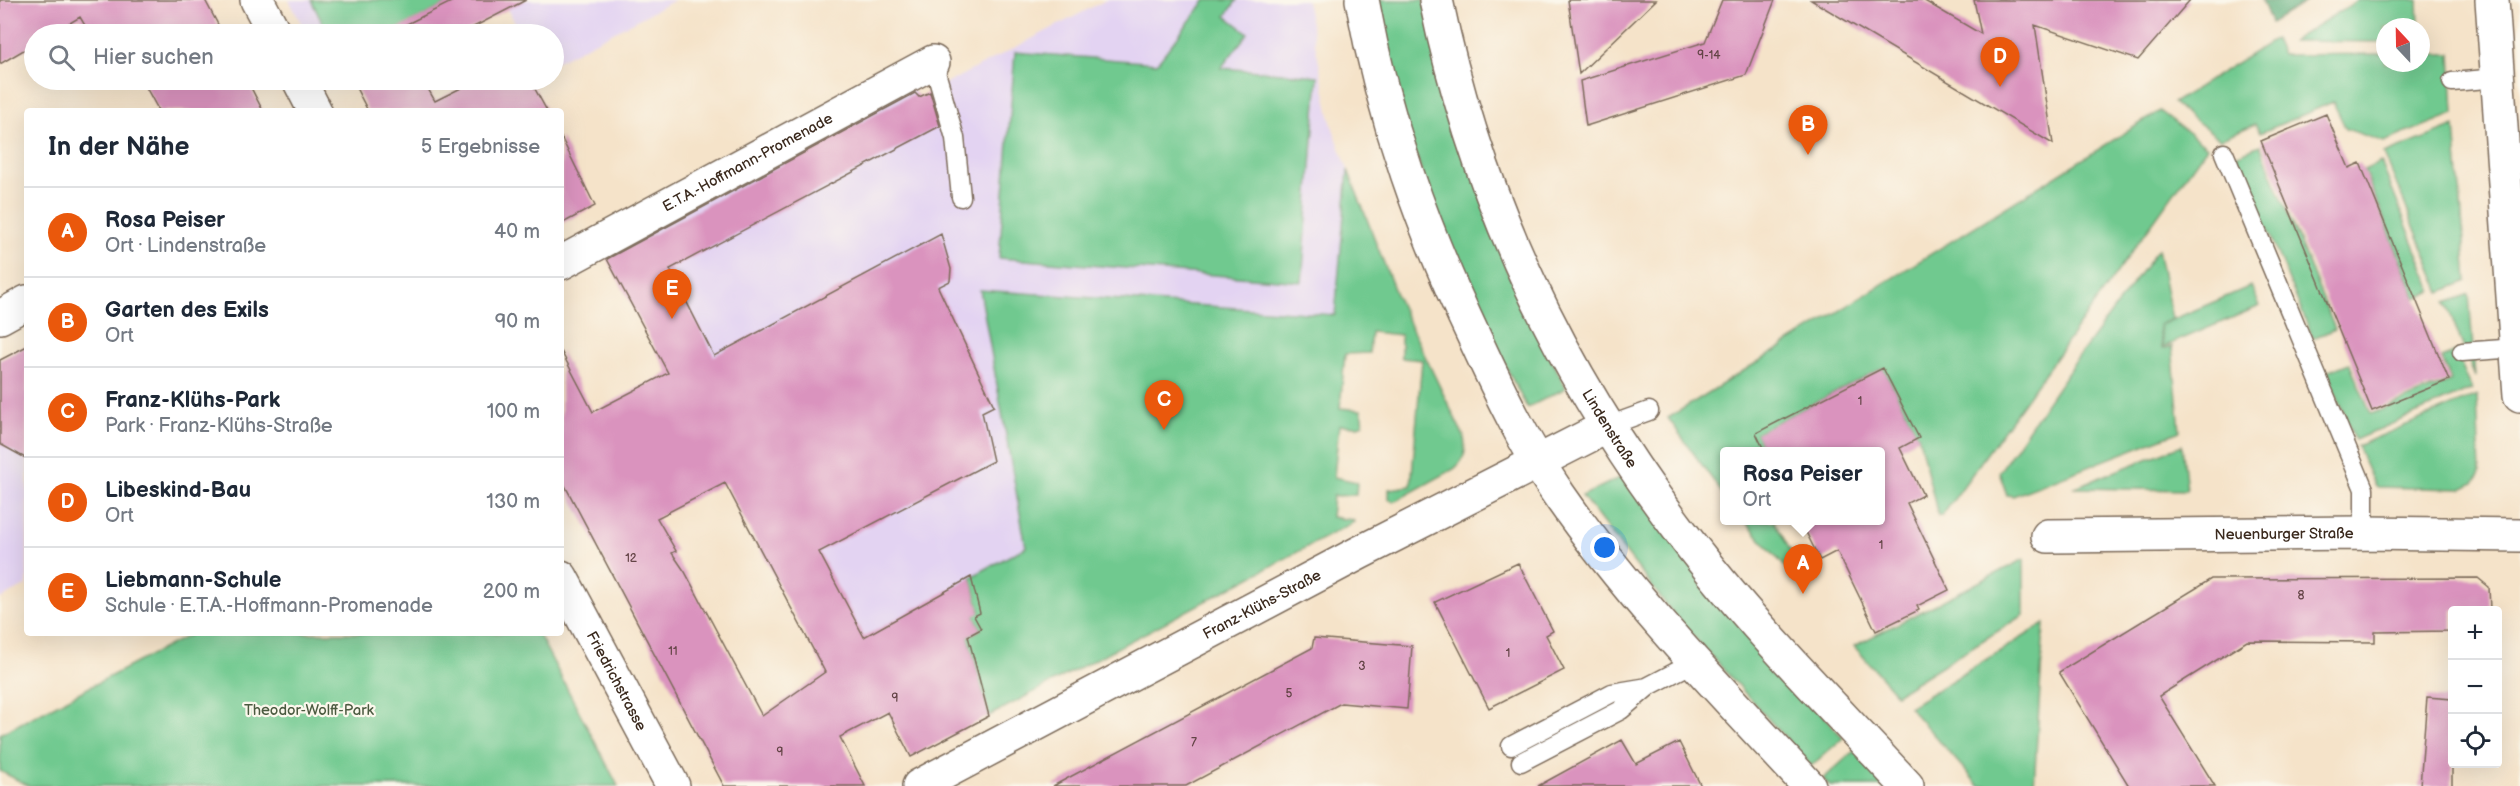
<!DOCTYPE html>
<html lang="de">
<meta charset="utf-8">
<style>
body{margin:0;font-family:"Balsamiq Sans",sans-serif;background:#f2f2f3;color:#1f2937}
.controls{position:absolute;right:18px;bottom:18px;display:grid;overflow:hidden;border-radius:6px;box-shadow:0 6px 24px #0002}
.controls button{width:54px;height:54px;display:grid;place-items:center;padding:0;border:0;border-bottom:2px solid #e0e1e3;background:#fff;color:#1f2937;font:30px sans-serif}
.compass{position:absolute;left:2376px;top:18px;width:54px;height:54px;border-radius:50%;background:#fff;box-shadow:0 6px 24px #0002;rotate:338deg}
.you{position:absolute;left:1605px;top:548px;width:21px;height:21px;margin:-15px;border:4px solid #fff;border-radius:50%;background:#1a73e8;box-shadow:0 0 0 9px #1a73e833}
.badge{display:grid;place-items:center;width:39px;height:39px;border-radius:50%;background:#ea580c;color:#fff;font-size:20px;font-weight:700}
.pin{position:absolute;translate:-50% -50px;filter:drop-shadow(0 2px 3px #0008)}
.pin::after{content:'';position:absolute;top:32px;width:21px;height:18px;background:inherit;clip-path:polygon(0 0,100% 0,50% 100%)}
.popup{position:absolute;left:1720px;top:447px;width:165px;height:78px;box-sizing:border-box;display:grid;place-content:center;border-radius:6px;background:#fff;filter:drop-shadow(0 2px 4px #0005);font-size:20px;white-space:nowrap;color:#747a83}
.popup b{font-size:22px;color:#1f2937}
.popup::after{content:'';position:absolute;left:50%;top:100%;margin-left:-12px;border:12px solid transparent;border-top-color:#fff}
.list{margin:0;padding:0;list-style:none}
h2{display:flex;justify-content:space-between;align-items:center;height:78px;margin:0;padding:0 24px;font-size:26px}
h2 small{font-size:20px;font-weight:400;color:#747a83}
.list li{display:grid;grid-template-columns:39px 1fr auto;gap:18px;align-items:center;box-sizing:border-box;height:90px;padding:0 24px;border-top:2px solid #e0e1e3}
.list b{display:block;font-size:22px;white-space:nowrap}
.list p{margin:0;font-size:20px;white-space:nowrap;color:#747a83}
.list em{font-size:20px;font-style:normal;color:#747a83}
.icon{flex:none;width:33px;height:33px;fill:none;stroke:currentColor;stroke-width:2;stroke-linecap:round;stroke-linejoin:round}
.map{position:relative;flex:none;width:2520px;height:786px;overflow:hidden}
.search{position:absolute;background:#fff;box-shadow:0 6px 24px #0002;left:24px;top:24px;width:540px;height:66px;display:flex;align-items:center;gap:15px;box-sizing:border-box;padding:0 21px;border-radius:33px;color:#747a83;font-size:22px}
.panel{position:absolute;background:#fff;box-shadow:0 6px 24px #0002;left:24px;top:108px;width:540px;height:528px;border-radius:6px}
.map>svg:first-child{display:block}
</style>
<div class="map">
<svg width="2520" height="786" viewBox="0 0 2520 786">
<rect width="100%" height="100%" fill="#fbf7ec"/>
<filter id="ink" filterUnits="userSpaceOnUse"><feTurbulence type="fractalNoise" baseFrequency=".0167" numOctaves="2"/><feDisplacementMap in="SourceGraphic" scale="12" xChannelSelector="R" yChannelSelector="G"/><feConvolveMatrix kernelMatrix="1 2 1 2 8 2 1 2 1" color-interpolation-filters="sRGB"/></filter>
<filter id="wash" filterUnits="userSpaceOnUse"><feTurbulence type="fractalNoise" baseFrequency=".008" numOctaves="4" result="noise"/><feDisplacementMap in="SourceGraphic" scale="24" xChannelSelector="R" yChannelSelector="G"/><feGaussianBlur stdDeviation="1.35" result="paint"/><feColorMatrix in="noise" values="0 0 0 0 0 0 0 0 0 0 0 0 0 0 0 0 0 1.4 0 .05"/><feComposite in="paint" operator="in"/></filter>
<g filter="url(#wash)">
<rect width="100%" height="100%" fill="#f5e3c9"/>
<!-- built -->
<path fill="#e3d3f2" d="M 289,0 L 455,0 L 389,34 L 307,34 Z
M 502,0 L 675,0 L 554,63 L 554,34 L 522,34 Z
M 1106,0 L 1306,0 L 1332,126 L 1348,170 L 1335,315 L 981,290 L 1026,548 L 971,577 L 980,613 L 981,629 L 842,703 L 709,453 L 582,519 L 561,478 L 561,428 L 668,373 L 604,252 L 911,88 L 919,97 L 930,92 Z
M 27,346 L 27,585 L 0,599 L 0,360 Z"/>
<!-- green -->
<path fill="#70c98f" stroke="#567a56" stroke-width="1.5" d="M 311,0 L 455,0 L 389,34 L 328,34 Z
M 1206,0 L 1237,0 L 1226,16 L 1248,33 L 1221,68 L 1318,76 L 1302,282 L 999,258 L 1015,52 L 1157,63 Z
M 1376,0 L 1423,0 L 1507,271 L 1566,388 L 1527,408 L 1457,270 L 1410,139 Z
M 2358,0 L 2418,0 L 2419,27 L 2385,27 L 2385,42 L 2292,41 Z
M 2275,39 L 2282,55 L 2385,54 L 2385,63 L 2421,63 L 2421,54 L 2451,54 L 2454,114 L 2384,142 L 2346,129 L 2333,102 L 2260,133 L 2255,124 L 2220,139 L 2173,103 Z
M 2160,111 L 2207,147 L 1942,516 L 1938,516 L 1919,438 L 1883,368 L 1756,433 L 1765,451 L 1725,452 L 1725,497 L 1668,418 Z
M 2455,126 L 2467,281 L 2441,292 L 2384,154 Z
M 2260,145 L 2335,329 L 2313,338 L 2236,155 Z
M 2381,162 L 2433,291 L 2416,298 L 2364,170 Z
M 1348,170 L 1399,302 L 1464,437 C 1466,452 1466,459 1454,469 L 1394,502 L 1389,499 L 1389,489 L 1411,486 L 1422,360 L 1401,358 L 1401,335 L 1371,332 L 1369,353 L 1345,354 L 1340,408 L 1361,410 L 1363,424 L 1358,426 L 1339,425 L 1334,477 L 1357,482 L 1356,495 L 1333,496 L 1331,517 L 1353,520 L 1354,522 L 989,716 L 968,636 L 981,629 L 974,616 L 980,612 L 971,577 L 1026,547 L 980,290 L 1335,315 Z
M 2158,249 L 2172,319 L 2159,325 L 2162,349 L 2172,346 L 2180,431 L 2013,496 L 2007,495 L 1999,472 L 2074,363 Z
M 2251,286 L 2260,306 L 2163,347 L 2160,325 Z
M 2469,294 L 2475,377 L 2446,303 Z
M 2456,352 L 2472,389 L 2355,440 L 2327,372 L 2349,363 L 2371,414 L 2451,381 L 2442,358 Z
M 2477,395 L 2480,473 L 2474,483 L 2462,489 L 2375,487 L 2357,446 Z
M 2182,445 L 2187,490 L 2073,488 Z
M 1621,477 L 1843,738 L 1811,766 L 1675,616 L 1582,496 Z
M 1745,521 L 1774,521 L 1800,568 L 1792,575 Z
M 2024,559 L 2024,615 L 1896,694 L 1854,646 Z
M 2044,624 L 2034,786 L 1979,786 L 1909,707 Z
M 193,633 L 538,633 L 618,786 L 29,786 L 0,771 L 0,734 Z
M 1855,750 L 1888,786 L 1830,786 L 1823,779 Z"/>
<!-- forest -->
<path fill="#5cad7a" stroke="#4c6c4c" stroke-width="1.5" d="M 2262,0 L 2309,0 L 2271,23 Z"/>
<g id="blocks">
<!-- building -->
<path fill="#da93be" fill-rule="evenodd" d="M 0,0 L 205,0 L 223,34 L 90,34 L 80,17 L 51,34 L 34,34 L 34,44 L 0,64 Z
M 455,0 L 526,0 L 460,34 L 387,34 Z
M 1568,0 L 1656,0 L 1579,74 Z
M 1722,0 L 1775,0 L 1746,75 L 1586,126 L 1580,81 L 1705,42 Z
M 1811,0 L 1923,0 L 1981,34 L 1974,0 L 2190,0 L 2138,60 L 2035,25 L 2053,144 Z
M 142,80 L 247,80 L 263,111 L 159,111 Z
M 352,80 L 423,80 L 435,101 L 477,80 L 530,80 L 547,111 L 368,111 Z
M 930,92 L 940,126 L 670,269 L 714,356 L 941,234 L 951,269 L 950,281 L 938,287 L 994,406 L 982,412 L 993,461 L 819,552 L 864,637 L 971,577 L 980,613 L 974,616 L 981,629 L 968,636 L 989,716 L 911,757 L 888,712 L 840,737 L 865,786 L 724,786 L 561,478 L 561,351 L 593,412 L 668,373 L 607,259 L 915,93 L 919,97 ZM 725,483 L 825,672 L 762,716 L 685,572 L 672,553 L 676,551 L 657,518 Z
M 2326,114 L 2349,168 L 2360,163 L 2449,380 L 2372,411 L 2261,141 Z
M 561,137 L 595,206 L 561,224 Z
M 27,346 L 27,459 L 0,444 L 0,360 Z
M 1883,368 L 1919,438 L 1900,448 L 1923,495 L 1907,503 L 1949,590 L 1917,606 L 1919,610 L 1876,631 L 1837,551 L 1820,560 L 1800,520 L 1881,520 L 1881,452 L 1765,452 L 1756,433 Z
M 1518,563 L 1553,631 L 1546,635 L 1564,670 L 1489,708 L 1435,602 Z
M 2478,578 L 2489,587 L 2490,610 L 2452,610 L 2452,631 L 2375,632 L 2375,642 L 2247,641 L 2159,696 L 2215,786 L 2129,786 L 2059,672 L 2211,579 Z
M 1314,638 L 1412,646 L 1407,709 L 1341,703 L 1186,786 L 1053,786 L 1312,648 Z
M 2427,697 L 2452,699 L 2452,786 L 2420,786 Z
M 1622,740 L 1636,764 L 1679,742 L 1701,786 L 1538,786 Z"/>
</g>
</g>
<g filter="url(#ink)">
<use href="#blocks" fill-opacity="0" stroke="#7c6b5a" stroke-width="1.5"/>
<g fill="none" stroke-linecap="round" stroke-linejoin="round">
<!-- service casing -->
<g stroke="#7c6b5a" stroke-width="21">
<path id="service" d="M 933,62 L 955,138 L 961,197
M 2452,82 L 2498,78
M 2224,153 L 2364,489 L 2364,533
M 2462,352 L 2517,348
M 1608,426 L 1649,411
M 1511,746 L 1612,693 L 1648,687
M 1521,762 L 1621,710 L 1649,686 L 1695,662"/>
</g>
<!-- minor casing -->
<g stroke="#7c6b5a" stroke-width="36">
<g id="minor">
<path d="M 257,0 L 275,34"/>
<path d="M 2492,0 L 2520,395"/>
<path d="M 299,80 L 315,111"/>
<path id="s1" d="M 561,263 L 933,62"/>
<path d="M 0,317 L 27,302"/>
<path id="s2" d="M 2048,536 L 2364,533 L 2520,535"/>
<path id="s3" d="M 561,577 L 673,786"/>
<path id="s4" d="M 919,786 L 1359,553 L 1608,426"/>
</g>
</g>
<!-- secondary casing -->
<g stroke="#7c6b5a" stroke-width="36">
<g id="secondary">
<path d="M 1362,0 C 1384,121 1423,230 1476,341 C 1500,393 1526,447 1559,495 C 1632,600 1722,692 1809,786"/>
<path id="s5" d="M 1436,0 C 1477,199 1560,373 1683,535 C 1750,624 1831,704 1907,786"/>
</g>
</g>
<!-- service -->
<use href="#service" stroke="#fff" stroke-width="18"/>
<!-- minor -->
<use href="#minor" stroke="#fff" stroke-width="33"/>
<!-- secondary -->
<use href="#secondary" stroke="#fff" stroke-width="33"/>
</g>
</g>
<g text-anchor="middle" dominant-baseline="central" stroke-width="4.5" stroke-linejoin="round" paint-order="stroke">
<!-- number labels -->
<g font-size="12" fill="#634446">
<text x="1709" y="55">9-14</text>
<text x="1860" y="401">1</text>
<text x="1881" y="545">1</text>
<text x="631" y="558">12</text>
<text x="2301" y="595">8</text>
<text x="673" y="651">11</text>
<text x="1508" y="653">1</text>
<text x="1362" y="666">3</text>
<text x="1289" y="693">5</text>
<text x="895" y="698">9</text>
<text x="1194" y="742">7</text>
<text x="780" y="752">9</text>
</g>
<!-- street labels -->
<g font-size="15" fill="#3b2a1e" stroke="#fbf7ec">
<text stroke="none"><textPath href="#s1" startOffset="212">E.T.A.-Hoffmann-Promenade</textPath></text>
<text stroke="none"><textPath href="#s5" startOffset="465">Lindenstraße</textPath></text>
<text stroke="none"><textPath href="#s2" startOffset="236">Neuenburger Straße</textPath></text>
<text stroke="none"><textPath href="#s4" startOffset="388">Franz-Klühs-Straße</textPath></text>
<text stroke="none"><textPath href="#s3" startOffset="118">Friedrichstrasse</textPath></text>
</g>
<!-- park labels -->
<g font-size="15" fill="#4b5a40" stroke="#fbf7ec">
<text x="309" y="710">Theodor-Wolff-Park</text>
</g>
</g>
</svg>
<div class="controls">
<button>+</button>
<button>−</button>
<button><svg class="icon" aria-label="locate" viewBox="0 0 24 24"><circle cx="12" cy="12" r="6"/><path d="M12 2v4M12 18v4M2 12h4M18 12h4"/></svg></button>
</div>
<svg class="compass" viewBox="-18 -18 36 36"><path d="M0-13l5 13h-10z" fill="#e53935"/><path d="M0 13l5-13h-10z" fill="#747a83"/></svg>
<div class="you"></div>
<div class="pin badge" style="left:1803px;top:594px">A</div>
<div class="popup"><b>Rosa Peiser</b>Ort</div>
<div class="pin badge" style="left:1808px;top:155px">B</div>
<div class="pin badge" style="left:1164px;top:430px">C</div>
<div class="pin badge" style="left:2000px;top:87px">D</div>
<div class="pin badge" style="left:672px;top:319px">E</div>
<div class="search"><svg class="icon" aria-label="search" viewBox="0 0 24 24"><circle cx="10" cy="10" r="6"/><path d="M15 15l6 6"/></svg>Hier suchen</div>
<section class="panel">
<h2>In der Nähe<small>5 Ergebnisse</small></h2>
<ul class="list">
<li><span class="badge">A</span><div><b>Rosa Peiser</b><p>Ort · Lindenstraße</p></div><em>40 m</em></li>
<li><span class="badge">B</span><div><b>Garten des Exils</b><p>Ort</p></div><em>90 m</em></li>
<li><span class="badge">C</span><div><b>Franz-Klühs-Park</b><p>Park · Franz-Klühs-Straße</p></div><em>100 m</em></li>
<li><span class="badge">D</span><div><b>Libeskind-Bau</b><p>Ort</p></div><em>130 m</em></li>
<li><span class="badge">E</span><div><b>Liebmann-Schule</b><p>Schule · E.T.A.-Hoffmann-Promenade</p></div><em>200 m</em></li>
</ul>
</section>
</div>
